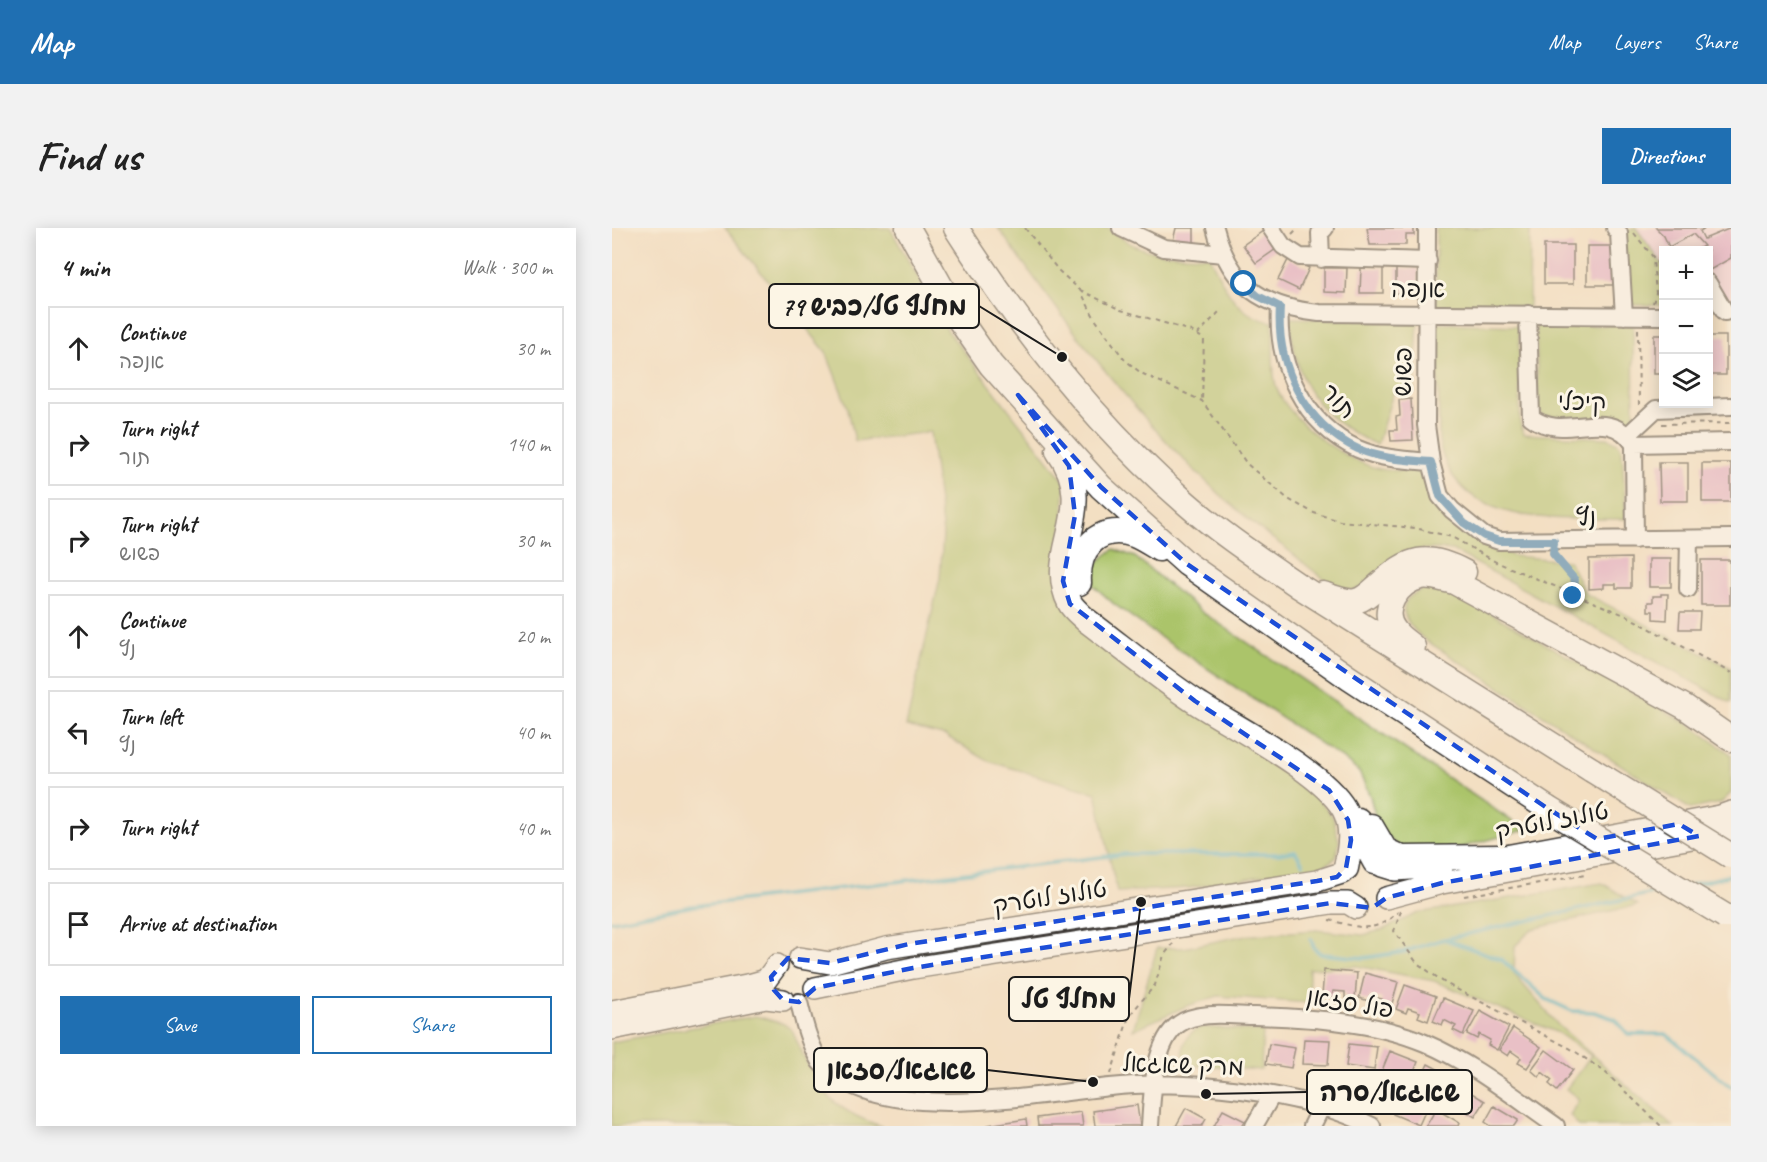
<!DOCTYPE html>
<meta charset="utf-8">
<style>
body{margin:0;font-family:Caveat,"Playpen Sans Hebrew",sans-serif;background:#f2f2f2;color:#222}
.controls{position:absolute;right:18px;top:18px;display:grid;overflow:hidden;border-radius:0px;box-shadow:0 3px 15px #0003}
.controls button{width:54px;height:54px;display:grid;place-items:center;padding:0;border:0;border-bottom:2px solid #e0e0e0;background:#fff;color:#222;font:30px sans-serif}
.stop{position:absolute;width:18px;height:18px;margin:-14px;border:4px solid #1f6fb2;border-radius:50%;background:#fff}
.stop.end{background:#1f6fb2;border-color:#fff;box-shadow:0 2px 6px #0008}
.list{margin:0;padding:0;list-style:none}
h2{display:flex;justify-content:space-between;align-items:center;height:78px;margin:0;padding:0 24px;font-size:26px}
h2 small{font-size:20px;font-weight:400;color:#767676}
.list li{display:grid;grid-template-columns:39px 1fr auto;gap:18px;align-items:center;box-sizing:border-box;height:84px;margin:0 12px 12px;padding:0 12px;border:2px solid #e0e0e0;border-radius:0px}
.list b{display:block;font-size:22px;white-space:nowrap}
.list p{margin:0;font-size:20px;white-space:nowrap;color:#767676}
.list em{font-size:20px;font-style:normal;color:#767676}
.actions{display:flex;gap:12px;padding:18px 24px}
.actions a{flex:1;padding:14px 0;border:2px solid #1f6fb2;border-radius:0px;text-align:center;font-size:21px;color:#1f6fb2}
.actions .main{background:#1f6fb2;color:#fff}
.icon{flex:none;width:33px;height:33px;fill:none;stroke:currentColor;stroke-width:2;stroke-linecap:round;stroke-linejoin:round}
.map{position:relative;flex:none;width:1119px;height:898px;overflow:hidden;border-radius:0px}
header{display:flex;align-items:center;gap:36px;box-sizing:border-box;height:84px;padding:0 30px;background:#1f6fb2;color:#fff}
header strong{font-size:28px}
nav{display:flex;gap:33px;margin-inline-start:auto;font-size:21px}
.intro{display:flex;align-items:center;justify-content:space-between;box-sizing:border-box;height:144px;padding:0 36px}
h1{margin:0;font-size:42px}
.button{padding:15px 27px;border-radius:0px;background:#1f6fb2;color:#fff;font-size:21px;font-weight:700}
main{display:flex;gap:36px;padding:0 36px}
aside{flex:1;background:#fff;border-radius:0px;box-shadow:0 3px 15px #0003}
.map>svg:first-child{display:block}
</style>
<header>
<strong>Map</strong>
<nav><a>Map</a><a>Layers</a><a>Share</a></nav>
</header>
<div class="intro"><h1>Find us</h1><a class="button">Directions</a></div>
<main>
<aside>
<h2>4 min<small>Walk · 300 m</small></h2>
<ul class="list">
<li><svg class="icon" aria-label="ahead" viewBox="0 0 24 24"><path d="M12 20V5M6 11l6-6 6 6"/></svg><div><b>Continue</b><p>אנפה</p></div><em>30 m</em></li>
<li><svg class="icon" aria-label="right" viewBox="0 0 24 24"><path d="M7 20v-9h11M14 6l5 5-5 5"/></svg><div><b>Turn right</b><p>תור</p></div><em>140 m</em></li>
<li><svg class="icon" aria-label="right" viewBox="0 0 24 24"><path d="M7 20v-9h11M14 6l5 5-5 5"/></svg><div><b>Turn right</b><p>פשוש</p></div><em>30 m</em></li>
<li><svg class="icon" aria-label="ahead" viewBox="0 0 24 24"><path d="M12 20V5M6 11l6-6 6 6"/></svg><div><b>Continue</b><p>נץ</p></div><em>20 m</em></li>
<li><svg class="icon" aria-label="left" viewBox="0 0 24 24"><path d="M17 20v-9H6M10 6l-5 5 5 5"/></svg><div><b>Turn left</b><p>נץ</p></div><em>40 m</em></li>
<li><svg class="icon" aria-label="right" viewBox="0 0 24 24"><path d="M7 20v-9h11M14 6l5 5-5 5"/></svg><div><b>Turn right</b></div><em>40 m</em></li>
<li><svg class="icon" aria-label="arrive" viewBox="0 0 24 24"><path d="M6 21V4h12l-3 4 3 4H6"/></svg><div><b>Arrive at destination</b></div></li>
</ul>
<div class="actions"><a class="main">Save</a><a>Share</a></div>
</aside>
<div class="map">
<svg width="1119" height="898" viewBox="0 0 1119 898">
<rect width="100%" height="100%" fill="#fcf5e5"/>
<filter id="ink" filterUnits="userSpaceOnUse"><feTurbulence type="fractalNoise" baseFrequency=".0167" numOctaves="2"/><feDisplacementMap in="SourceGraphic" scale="12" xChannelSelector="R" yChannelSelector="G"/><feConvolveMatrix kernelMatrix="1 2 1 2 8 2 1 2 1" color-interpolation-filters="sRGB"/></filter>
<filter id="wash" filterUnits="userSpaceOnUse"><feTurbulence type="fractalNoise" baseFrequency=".008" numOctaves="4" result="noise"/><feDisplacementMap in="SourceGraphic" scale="24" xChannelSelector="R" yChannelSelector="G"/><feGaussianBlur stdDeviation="1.35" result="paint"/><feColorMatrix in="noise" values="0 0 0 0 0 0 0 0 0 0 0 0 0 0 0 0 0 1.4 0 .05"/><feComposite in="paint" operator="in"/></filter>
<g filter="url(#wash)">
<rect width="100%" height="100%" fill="#f3dfc2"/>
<!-- built -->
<path fill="#f2cfe1" d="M 1024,0 L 1119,0 L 1119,70 L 1097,79 L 1096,22 L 1052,22 L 1051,37 Z"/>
<!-- green -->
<path fill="#abc46a" stroke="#647043" stroke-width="1.5" d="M 113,0 L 278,0 L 336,103 L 453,254 L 446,368 L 688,549 L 721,589 L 727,613 L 724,630 L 711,638 L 577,660 L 505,664 L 484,565 L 376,533 L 334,508 L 294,498 L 328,350 L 331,306 L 318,204 L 243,213 L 236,181 L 214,124 Z
M 386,0 L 497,0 C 527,29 557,26 597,28 C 612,58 624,89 661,94 C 662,111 659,142 664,158 C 675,193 739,238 774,242 C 785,243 796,242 807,242 L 819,270 L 842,296 L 901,328 L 957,333 L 974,366 L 1119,440 L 1119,475 L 840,322 C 820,320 806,320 787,328 C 770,335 756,371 727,360 C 711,353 690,333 676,322 C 557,236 471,118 386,0 Z
M 824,0 L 918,0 L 917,79 L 824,80 Z
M 1024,0 L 1051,37 L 1051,77 L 1014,77 L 1012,3 Z
M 678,90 L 806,93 L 802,164 L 781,165 L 765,217 C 706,191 682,154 678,90 Z
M 826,95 L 907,98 L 908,195 L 912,206 L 996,210 L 1006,215 L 1010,222 L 1014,291 C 944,290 844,302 827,213 Z
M 1021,97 L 1022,191 L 1014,195 L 1011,192 L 931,188 L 926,181 L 924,98 Z
M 502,321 L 523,329 L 590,384 L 913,602 L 847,620 L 788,621 L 766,599 L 758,568 L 747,544 L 730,530 L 542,405 L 502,376 L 480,356 L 484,335 Z
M 818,359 L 830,360 L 857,373 L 1078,497 L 1119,526 L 1119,565 L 1109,575 L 1078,581 L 813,412 C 787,390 781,370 818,359 Z
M 990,655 L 1026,677 L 920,701 L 903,718 L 902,746 L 946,797 L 1061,898 L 967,898 L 958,887 L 967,871 L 954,861 L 979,828 L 946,805 L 822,753 L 745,738 L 697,741 L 697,775 L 606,768 L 575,778 L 521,802 L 545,720 L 572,720 L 629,708 L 704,702 L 751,707 L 770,702 L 806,685 Z
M 144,788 L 172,796 L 180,802 C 202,853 213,881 270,898 L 0,898 L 0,814 Z
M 589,799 L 651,803 L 649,842 L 574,837 C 568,820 572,806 589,799 Z"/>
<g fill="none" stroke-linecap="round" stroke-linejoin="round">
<!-- stream -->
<path stroke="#42adc1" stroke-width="4" d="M 1079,657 L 1119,647
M 0,693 L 81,678 L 514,626 L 666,626 L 683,623 L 691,636
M 699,711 L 702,720 L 709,726 L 752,730 L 791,724 L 832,711 L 889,731 L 934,771 L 960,783 L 982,784 L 1003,791 L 1016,806 L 1054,806 L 1119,859
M 833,711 L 1054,662"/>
</g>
<g id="blocks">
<!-- building -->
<path fill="#de9bca" d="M 564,0 L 582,0 L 582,17 L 561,13 Z
M 755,0 L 802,0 L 802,7 L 794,7 L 794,17 L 758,17 Z
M 1044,0 L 1093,0 L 1088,3 L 1092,11 L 1119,0 L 1119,30 L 1096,43 L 1096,22 L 1084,22 L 1092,18 L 1081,6 L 1057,19 L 1052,8 Z
M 651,3 L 664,21 L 644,35 L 631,17 Z
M 932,17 L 961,17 L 961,56 L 932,56 Z
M 975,18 L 1003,18 L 1004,57 L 975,57 Z
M 677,30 L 697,40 L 687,62 L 666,52 Z
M 712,40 L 735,40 L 734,65 L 712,64 Z
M 749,40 L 771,40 L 771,65 L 748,65 Z
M 784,40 L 807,41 L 806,65 L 784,65 Z
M 1042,107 L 1052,107 L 1052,146 L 1042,146 Z
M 1096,108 L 1114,108 L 1114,147 L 1096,147 Z
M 799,171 L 801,212 L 779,213 L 778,202 L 785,202 L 784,189 L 788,188 L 787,172 Z
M 1047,234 L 1076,234 L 1076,273 L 1048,273 Z
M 1090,235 L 1119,235 L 1119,274 L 1090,274 Z
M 1019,330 L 1019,360 L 1004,360 L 1004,356 L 992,356 L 992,360 L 977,361 L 977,331 Z
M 1037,331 L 1059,331 L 1059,359 L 1037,359 Z
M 1089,332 L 1118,332 L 1118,377 L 1089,377 Z
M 1049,366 L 1056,366 L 1055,392 L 1041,391 L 1041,383 L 1036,383 L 1036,374 L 1041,374 L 1041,368 L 1049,368 Z
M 1068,384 L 1088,384 L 1087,401 L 1067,401 Z
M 712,742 L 745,745 L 743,771 L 733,770 L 733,764 L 721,763 L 720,769 L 710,768 Z
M 753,745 L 786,754 L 779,779 L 769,776 L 770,771 L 758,768 L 757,773 L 747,770 Z
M 793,757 L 824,768 L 816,793 L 806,789 L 808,784 L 796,780 L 794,785 L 784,781 Z
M 831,770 L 862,783 L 851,807 L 841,802 L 844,798 L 832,792 L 830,797 L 821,793 Z
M 868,783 L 897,799 L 885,822 L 876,817 L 878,812 L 867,806 L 865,811 L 855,806 Z
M 901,800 L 929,819 L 915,840 L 906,835 L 909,830 L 899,823 L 896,828 L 887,822 Z
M 692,811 L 718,812 L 716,837 L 690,836 Z
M 657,816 L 683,820 L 679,840 L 654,836 Z
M 737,816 L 765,819 L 762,842 L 734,838 Z
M 934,822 L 961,842 L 945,863 L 937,856 L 940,852 L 930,844 L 927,849 L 919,842 Z
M 778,823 L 806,834 L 797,856 L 769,845 Z
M 816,836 L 841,849 L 830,871 L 805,859 Z
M 848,858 L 873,873 L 863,889 L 839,874 Z
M 789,866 L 816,877 L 807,897 L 781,886 Z
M 525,877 L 528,898 L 483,898 L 481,883 Z
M 882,878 L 906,892 L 902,898 L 879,898 L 873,894 Z
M 574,880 L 594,891 L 590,898 L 564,898 Z
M 824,881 L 848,895 L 847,898 L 814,898 Z
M 611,882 L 633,893 L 630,898 L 602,898 Z
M 469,884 L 471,898 L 426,898 L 425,890 Z
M 414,891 L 415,898 L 376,898 L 376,897 Z"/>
</g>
</g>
<g filter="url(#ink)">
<use href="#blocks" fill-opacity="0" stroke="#3c3935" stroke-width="1.5"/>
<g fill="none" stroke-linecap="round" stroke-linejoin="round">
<!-- minor casing -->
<g stroke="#3c3935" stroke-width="20">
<path id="minor" d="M 509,0 L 552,20 L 611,26
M 603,0 C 618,58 650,79 707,85 L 1052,88
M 659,0 L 671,18 L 688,29 L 816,33
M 815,0 L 814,197 L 819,234 L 828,268 L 840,282 L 872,308 L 887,313 L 1119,310
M 1003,0 L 1007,5 L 1012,88
M 709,31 L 708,5 L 713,0
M 1096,55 L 1113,84
M 668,79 C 664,137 692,196 746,221 C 769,231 794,232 819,234
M 916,86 L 919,189 C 953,216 994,175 1022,216 L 1023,312
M 1016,207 L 1044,181 L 1119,178
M 1022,216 L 1119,214
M 1076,361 L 1077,311
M 187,774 C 192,795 197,815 208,834 C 264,898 412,868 498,859 C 572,850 693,864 760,898
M 538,898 C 540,869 541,814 567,796 C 586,782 622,788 643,788 C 700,790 761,793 813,815 C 860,835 902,869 944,898
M 642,898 L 660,867
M 700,898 L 709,880"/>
</g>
<!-- major casing -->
<g stroke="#3c3935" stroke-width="24">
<path id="major" d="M 872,632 L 1108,588 L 1119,584
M 770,638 L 783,642 L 830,639
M 774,670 L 830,655 L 1119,603
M 188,730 L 218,735 L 274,720 L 705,653 L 730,645
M 203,760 L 301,740 L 719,675 L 736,675 L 744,680
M 0,783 L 140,756 L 154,752 L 165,737
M 0,801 L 154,770 L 171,772"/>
</g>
<!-- highway casing -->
<g stroke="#3c3935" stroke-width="27">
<path id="highway" d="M 296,0 L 347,91 L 379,137 L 489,259 L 575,336 L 737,450 L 935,580
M 344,0 C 409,101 483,196 574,275 C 609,306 649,332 687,358 L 980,542
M 446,223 C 489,282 432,324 458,375 C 461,381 469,387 474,392 C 510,419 546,449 584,474 C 624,500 710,543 732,581 C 742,600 738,620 734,640
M 467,355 C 465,322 485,295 522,307 C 530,310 539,316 547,321
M 711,366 C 720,369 735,375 744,373 C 753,371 760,363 767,357 C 797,330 814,324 852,344
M 801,419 C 795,414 787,409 783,403 C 766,383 786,353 809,349 C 819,347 832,352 842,354 L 1073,479 L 1119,511
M 746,592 L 750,610 L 763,634
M 759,598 L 773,622 L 790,630 L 890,629"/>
</g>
<!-- path -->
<path stroke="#3c3935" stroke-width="2" stroke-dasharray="4.5 4.5" stroke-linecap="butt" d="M 413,0 L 447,43 L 468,62 L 483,91 L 512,131 L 529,145 L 590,173 L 635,236 L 676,271 L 702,285 L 728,293 L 803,300 L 840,309 L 884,334 L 1015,388 L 1119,445
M 1022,5 L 1052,43
M 680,6 L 686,0
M 468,62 L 509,82 L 579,103 L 592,111 L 590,173
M 1041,75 L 1044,65 L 1041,31
M 1026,101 L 1027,177
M 585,107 L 608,83
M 1050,196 L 1119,195
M 942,327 L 963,352 L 961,368
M 852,668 L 973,647
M 789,683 L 782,703 L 805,735 L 833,755 L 961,822 L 993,844 L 1049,898
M 717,692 C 747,699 761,707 786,684
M 499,846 L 517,788 L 543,757 L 552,727 L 561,716"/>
<!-- minor -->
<use href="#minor" stroke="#fff" stroke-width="16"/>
<!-- major -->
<use href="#major" stroke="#fff" stroke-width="21"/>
<!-- highway -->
<use href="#highway" stroke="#fff" stroke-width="24"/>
<!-- highway-bridge casing -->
<g stroke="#3c3935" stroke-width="27" stroke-linecap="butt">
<path id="highway-bridge" d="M 980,542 L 1119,628
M 935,580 L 1113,688"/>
</g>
<!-- highway-bridge -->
<use href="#highway-bridge" stroke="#fff" stroke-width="24"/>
</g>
</g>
<g fill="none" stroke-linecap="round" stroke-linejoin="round" filter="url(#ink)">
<!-- route -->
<path stroke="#1f6fb2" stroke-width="8" d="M 632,56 L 646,68 L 668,79 C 664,137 692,196 746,221 C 769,231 794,232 819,234 L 828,268 L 852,295 L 872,308 L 887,313 L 942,313 L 941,326 L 963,352 L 961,368"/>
</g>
<!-- marked area -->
<path d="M0 0H1119V898H0ZM 406,167 L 489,259 L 575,336 L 935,580 L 985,611 L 1067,596 L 1087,608 L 830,655 L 774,670 L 760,680 L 719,675 L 301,740 L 203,760 L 187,774 L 171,772 L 162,762 L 159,749 L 176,730 L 218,735 L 297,716 L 705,653 L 725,649 L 734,640 L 739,612 L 736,592 L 717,562 L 583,473 L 458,376 L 451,353 L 463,287 L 457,238 Z" fill="#f3dfc2" fill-opacity=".55" fill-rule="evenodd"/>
<path fill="none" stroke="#1d4ed8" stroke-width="4.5" stroke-dasharray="12 8" stroke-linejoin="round" d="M 406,167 L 489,259 L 575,336 L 935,580 L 985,611 L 1067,596 L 1087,608 L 830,655 L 774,670 L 760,680 L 719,675 L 301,740 L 203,760 L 187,774 L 171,772 L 162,762 L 159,749 L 176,730 L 218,735 L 297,716 L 705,653 L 725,649 L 734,640 L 739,612 L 736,592 L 717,562 L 583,473 L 458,376 L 451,353 L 463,287 L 457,238 Z"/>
<g text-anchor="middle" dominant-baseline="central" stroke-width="6" stroke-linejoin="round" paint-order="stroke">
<!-- street labels -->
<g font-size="24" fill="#1c1c1c" stroke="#fcf5e5">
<text x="806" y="61">אנפה</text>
<text transform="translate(791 144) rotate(-89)">פשוש</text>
<text transform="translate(727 173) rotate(47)">תור</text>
<text transform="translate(970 174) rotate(1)">קיכלי</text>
<text transform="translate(974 289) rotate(-1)">נץ</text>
<text transform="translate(940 593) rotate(-11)">טולוז לוטרק</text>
<text transform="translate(438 669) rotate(-9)">טולוז לוטרק</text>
<text transform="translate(738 775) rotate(9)">פול סזאן</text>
<text transform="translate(571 837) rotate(2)">מרק שאגאל</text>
</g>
</g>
<!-- callouts -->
<path fill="none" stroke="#1c1c1c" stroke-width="2" d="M450 129L367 78M529 674L517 771M481 854L375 842M594 866L695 864"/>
<g fill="#1c1c1c" stroke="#fcf5e5" stroke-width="2">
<circle cx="450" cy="129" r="6"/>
<circle cx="529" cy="674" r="6"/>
<circle cx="481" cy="854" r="6"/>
<circle cx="594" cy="866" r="6"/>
</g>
<g fill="#fcf5e5" stroke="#1c1c1c" stroke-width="2">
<rect x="157" y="56" width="210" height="44" rx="6"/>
<rect x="397" y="749" width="120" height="44" rx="6"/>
<rect x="202" y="820" width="173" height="44" rx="6"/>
<rect x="695" y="842" width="165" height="44" rx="6"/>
</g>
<g font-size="26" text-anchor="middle" font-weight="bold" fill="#1c1c1c">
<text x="262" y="87">מחלף טל/כביש 79</text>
<text x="457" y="780">מחלף טל</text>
<text x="289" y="851">שאגאל/סזאן</text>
<text x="778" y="873">שאגאל/סרה</text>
</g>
</svg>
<div class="controls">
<button>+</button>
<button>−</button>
<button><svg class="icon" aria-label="layers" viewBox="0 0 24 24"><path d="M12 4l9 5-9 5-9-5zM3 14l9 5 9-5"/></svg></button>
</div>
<div class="stop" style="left:632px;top:56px"></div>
<div class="stop end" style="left:961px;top:368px"></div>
</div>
</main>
